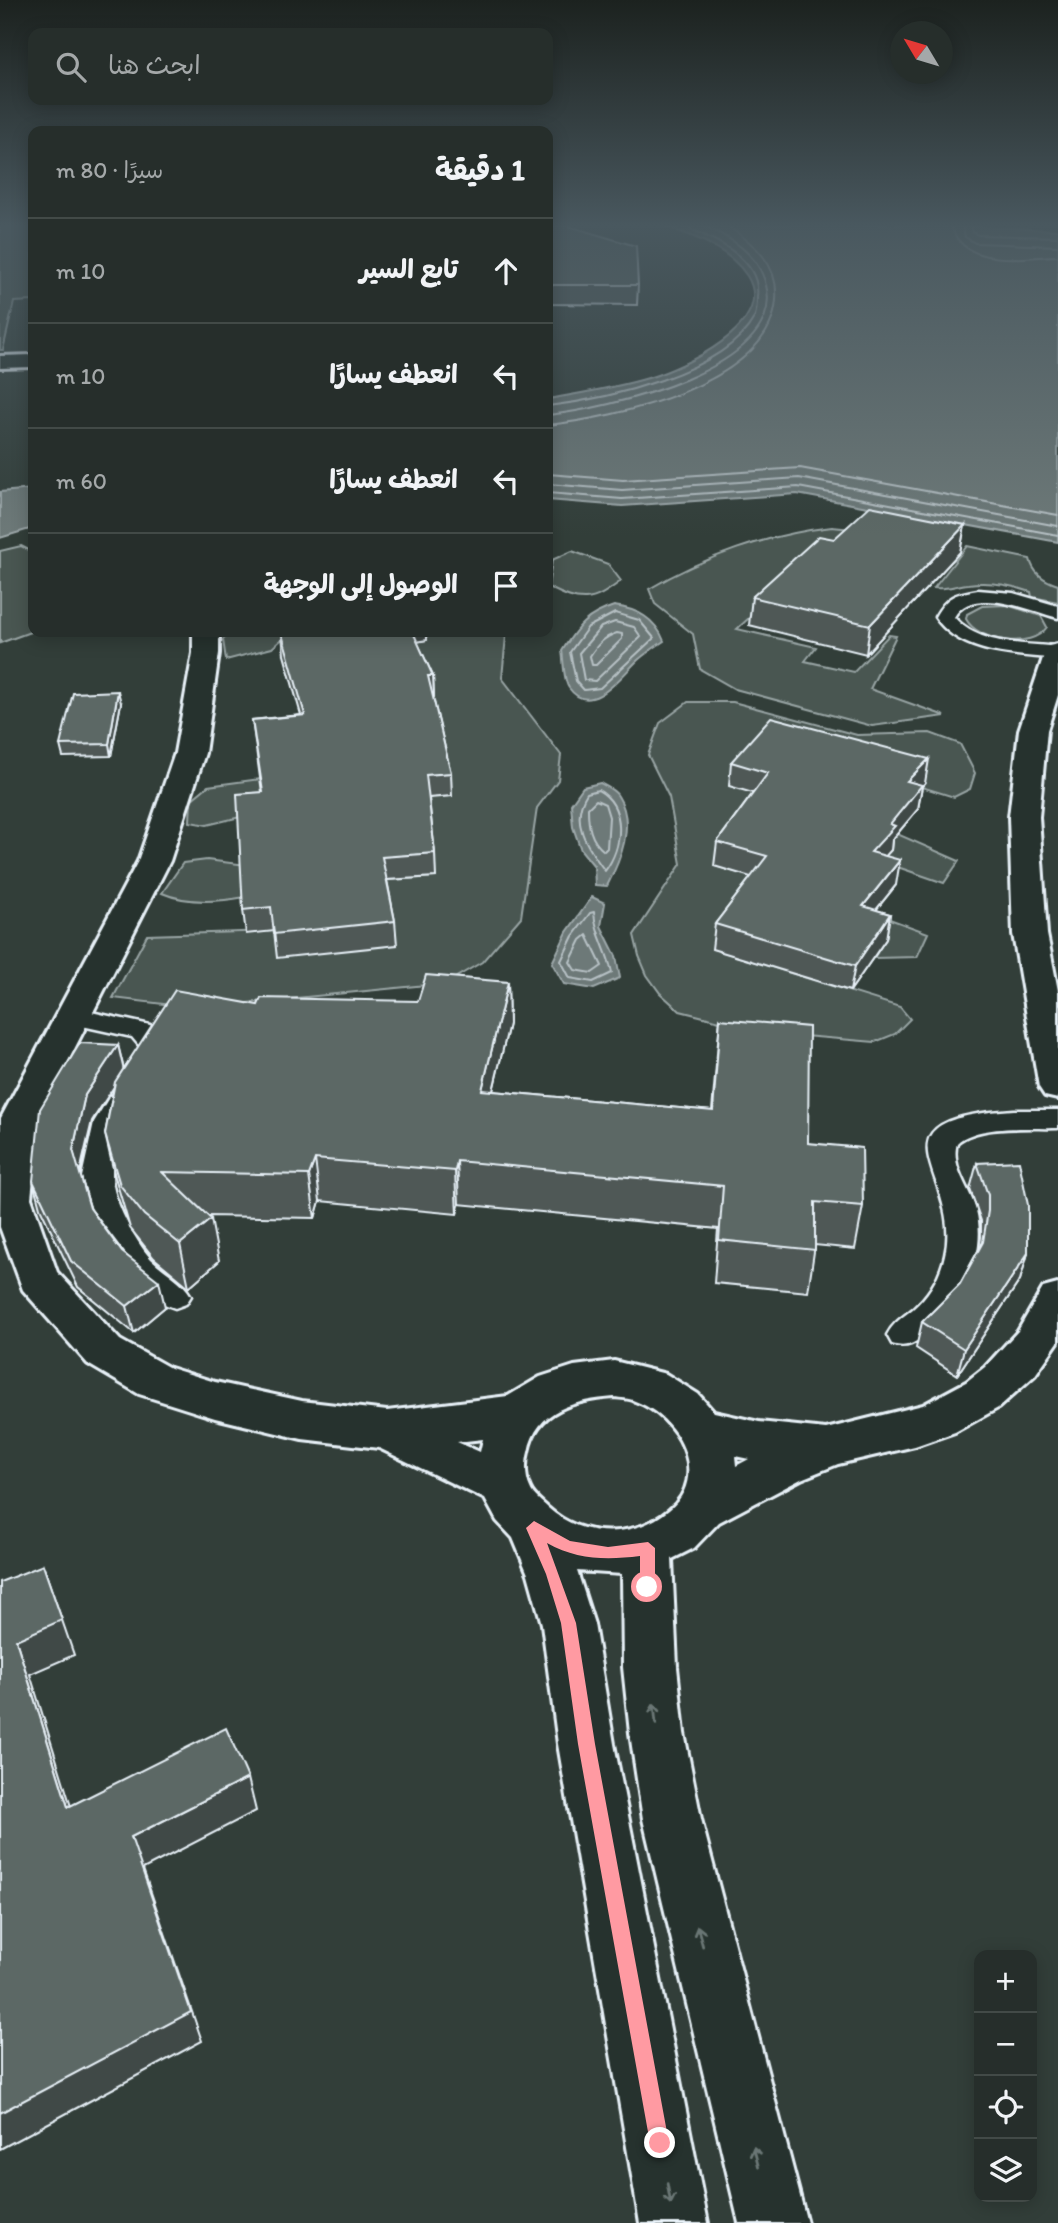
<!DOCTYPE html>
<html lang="ar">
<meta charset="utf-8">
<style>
body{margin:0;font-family:Itim,"Playpen Sans Arabic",sans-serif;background:#2e3633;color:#f1f3f6;direction:rtl}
.controls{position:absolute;right:21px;bottom:21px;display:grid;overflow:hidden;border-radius:14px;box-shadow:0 4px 18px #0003}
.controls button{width:63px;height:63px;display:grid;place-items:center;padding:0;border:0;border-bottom:2px solid #424a47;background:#262e2b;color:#f1f3f6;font:35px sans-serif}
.compass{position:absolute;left:890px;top:21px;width:63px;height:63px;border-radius:50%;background:#262e2b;box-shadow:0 4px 18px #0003;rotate:308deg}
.stop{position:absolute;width:21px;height:21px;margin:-16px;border:5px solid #ff9aa2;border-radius:50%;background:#fff}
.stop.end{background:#ff9aa2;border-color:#fff;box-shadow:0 2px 7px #0008}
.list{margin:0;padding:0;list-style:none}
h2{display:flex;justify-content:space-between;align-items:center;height:91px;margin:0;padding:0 28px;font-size:30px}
h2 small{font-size:23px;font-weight:400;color:#a4a8a9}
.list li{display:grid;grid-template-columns:46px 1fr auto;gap:21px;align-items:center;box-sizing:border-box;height:105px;padding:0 28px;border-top:2px solid #424a47}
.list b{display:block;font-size:26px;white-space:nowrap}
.list em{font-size:23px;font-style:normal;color:#a4a8a9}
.icon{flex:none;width:38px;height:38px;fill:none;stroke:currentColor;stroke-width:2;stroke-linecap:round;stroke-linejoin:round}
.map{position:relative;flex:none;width:1058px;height:2223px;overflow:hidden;direction:ltr}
.search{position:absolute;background:#262e2b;box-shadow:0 4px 18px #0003;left:28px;top:28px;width:525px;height:77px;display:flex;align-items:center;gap:18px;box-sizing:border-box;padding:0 24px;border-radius:14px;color:#a4a8a9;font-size:26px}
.panel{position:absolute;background:#262e2b;box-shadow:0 4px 18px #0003;left:28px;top:126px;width:525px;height:511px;border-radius:14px;direction:rtl}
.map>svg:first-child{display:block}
</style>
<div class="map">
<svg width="1058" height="2223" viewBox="0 0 1058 2223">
<rect width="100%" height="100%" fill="#323e39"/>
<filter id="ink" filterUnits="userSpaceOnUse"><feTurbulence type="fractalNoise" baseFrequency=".0143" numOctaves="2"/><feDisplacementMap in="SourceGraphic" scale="14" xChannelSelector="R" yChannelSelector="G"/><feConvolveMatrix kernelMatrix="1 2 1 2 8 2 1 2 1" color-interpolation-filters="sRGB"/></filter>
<g filter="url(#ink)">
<!-- green -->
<path fill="#495651" stroke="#98a4a4" stroke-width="2" d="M 0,225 L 33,225 L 33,301 L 14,302 L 3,350 L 0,350 Z
M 832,527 L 862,530 L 812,560 L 737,629 L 816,647 L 805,661 L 854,672 L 889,635 L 896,636 L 870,689 L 945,716 L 872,726 L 735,689 L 700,669 L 693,634 L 655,604 L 649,589 C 703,557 769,534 832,527 Z
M 21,546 L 33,552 L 33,631 L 0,643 L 0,551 Z
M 967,546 L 1030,559 C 1033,573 1045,581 1058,585 L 1058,602 L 1032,597 L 1031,592 C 1011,585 990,581 968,584 C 956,585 946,590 934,588 Z
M 572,551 L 608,564 L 621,581 C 591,604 581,604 548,587 L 552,560 Z
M 1007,605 L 1041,616 L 1047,627 C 1032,650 978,642 966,619 L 967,614 L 982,606 Z
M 228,632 L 290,632 L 272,648 L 226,660 L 223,640 Z
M 422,632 L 510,632 L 506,636 L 502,678 L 561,755 L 558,780 L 537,808 L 521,917 L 482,962 L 446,983 L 197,1008 L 113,998 L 147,935 L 274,931 L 293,886 C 253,896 201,910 162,893 L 183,863 L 207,860 L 294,871 L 295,886 L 436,877 L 240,817 L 207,825 L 190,822 L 191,800 L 208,786 L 299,774 L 413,651 Z
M 688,702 L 733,702 L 857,735 L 930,733 L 960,744 L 975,773 L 970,789 L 954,797 L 769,740 L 897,834 L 959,861 L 944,883 L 880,861 L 890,850 L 715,866 L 873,913 L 928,933 L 917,957 L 874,958 L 885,939 L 713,949 L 900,1007 L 910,1019 L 895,1034 L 875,1042 L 768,1033 L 680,1011 L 660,993 L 647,975 L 639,956 L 634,935 L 681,864 L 669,797 L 648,755 L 660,723 Z"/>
<!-- water -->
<path fill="#6d7978" stroke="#9ea9ab" stroke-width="2" d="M 661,225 L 932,225 L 1058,230 L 1058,542 L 797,494 L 622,506 L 548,500 L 548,399 C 581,393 615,388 648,378 C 682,368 778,325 747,276 C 729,248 691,235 661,225 Z
M 33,489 L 33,528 L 0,538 L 0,492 Z
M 614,606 C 637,609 655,618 664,641 C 655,647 646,653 638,660 C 622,675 591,719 569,688 C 563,680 564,661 562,651 C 578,626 586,615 614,606 Z
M 600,783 C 606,786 615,790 618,796 C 636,824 620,861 607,886 L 595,885 L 594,866 L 581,850 L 573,827 L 571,804 L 583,787 Z
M 592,897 L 605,903 L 601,926 L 616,956 L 620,978 L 594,989 L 564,984 L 552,963 L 567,932 Z"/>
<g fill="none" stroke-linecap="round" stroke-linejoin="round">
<!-- shore -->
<path stroke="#b7c1c5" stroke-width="2" d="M 951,225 C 963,269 1022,257 1058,256
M 962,225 L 965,237 L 975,243 L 1058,246
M 970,225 L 972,232 L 978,235 L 1058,237
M 548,406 C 606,399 724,373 754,318 C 757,312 757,303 757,297 C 762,257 710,237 681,225
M 548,415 C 605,409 788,369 766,285 C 758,253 730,237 702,225
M 548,425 C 616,418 770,384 776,300 C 779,264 754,243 726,225
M 548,474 L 623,480 L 800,468 L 1058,515
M 548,484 L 622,490 L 799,478 L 1058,526
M 548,493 L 622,499 L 798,487 L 1058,535
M 615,613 L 639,620 L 654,638 L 600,688 L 584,690 L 576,681 L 570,652 L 588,627 Z
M 615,622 L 634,627 L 641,637 L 595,681 L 584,680 L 579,653 L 601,627 Z
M 617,633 L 622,634 L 622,639 L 596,665 L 592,665 L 590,656 C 597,645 604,637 617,633 Z
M 598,790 C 627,806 623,847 605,871 C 587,847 569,821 587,793 Z
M 596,800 L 605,804 L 609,817 L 607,848 L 604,851 C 590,840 588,825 588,808 Z
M 594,912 C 595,934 608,951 612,973 L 593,982 L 570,978 L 561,961 L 573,936 L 590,913 Z
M 587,935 L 602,966 L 592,973 L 575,970 L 570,962 L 581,940 Z"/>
<!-- lane casing -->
<g stroke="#e8f1f8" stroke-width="5">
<path id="lane" d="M 978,590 L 1013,593 L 1058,606 L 1058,618 C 1031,611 972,584 954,617 C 979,646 1023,643 1058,647 L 1058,659 C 1015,654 962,656 935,617 C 947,596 954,594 978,590 Z
M 73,1008 L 150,1025 L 160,1033 L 168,1049 L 155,1073 L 145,1076 L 135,1073 L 131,1067 L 142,1049 L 132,1037 L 64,1022 L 60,1016 L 64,1010 Z
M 120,1094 L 130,1096 L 134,1103 C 121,1123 112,1151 112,1176 C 112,1200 135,1241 151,1259 C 164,1272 182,1280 191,1296 L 186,1304 L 175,1308 L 164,1304 L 130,1276 L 99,1233 L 82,1177 L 94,1122 L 110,1096 Z
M 1014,1110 L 1058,1110 L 1058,1128 C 1031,1129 977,1124 957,1143 C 949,1170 976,1194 978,1221 C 983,1263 961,1305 929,1331 C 916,1342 909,1349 892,1344 L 887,1335 C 893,1323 903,1317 913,1309 C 930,1294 940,1277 945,1255 C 964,1175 859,1120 1014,1110 Z"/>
</g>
<!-- street casing -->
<g stroke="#e8f1f8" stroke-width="6">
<path id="street" d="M 33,355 L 33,367 L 0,368 L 0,356 Z
M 193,632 L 219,632 L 219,653 L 205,753 L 170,861 L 39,1118 L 31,1198 L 57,1272 L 120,1340 L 170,1368 L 215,1382 L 302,1401 L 387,1411 L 508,1396 L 540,1377 L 574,1366 L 614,1361 L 666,1374 L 698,1394 L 714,1412 L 759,1422 L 826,1429 L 923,1405 L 966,1382 L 985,1367 L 1018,1331 L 1043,1288 L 1058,1284 L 1058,1342 L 1035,1375 L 998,1408 L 955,1432 L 915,1446 L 838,1464 L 801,1479 L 719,1522 L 694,1548 L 672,1559 L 677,1667 L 684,1733 L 701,1819 L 807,2223 L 739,2223 L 643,1819 L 630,1733 L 623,1667 L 622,1574 L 577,1571 L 594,1624 L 614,1744 L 708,2223 L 640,2223 L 558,1744 L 542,1624 L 528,1574 L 513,1538 L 497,1521 L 485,1499 L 379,1448 L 302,1439 L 215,1418 L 139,1394 L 88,1364 L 23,1290 L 0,1227 L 1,1118 L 138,861 L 175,753 L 193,653 ZM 614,1397 C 621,1398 629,1398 635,1401 C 678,1416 711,1476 669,1510 C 634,1539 582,1539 548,1508 C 542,1502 533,1496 530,1488 C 525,1478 525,1463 528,1452 C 536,1409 576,1400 614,1397 ZM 483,1439 L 480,1452 L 457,1442 ZM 735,1456 L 749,1459 L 736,1466 Z
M 1058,644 L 1058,695 L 1047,730 L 1039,817 L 1047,934 L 1058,991 L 1058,1099 L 1045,1096 L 1039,1087 L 1013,934 L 1009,817 L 1019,730 L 1045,652 L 1049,646 Z"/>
</g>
<!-- lane -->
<use href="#lane" fill="#26332d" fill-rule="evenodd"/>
<!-- street -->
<use href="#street" fill="#26332d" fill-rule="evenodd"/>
</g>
<!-- wall -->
<path fill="#4f5957" stroke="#e8f1f8" stroke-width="2" d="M 548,225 L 638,285 L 637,305 L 548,304 Z
M 965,525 L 960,552 L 866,654 L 749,625 L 752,597 L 834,539 Z
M 297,632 L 427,632 L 427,640 L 417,642 L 433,676 L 434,697 L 433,698 L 451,773 L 452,796 L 429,798 L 435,853 L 436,877 L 387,880 L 395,921 L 397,945 L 277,958 L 274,931 L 246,934 L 243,910 L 262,792 L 252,720 L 301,715 L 284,655 L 282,634 L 297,634 Z
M 121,703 L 111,756 L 63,757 L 60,745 Z
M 731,762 L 925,783 L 922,786 L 918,809 L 892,840 L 891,850 L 885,856 L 896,885 L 876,910 L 890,914 L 886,939 L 850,991 L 712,949 L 715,924 L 751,877 L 714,866 L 717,842 L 753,793 L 729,786 Z
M 508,982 L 509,1024 L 493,1091 L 712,1111 L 720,1019 L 808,1143 L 863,1206 L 855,1249 L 815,1245 L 808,1292 L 714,1283 L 718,1229 L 459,1204 L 457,1214 L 320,1201 L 315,1218 L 208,1216 L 219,1261 L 189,1287 L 154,1258 L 130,1228 L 115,1177 L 105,1134 L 114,1087 L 92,1121 L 80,1174 L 90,1208 L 165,1307 L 134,1333 L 78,1287 L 40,1208 L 33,1181 L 118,1045 L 124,1069 L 258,1005 L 418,1001 Z
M 977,1163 L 1028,1253 L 1020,1280 L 957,1375 L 916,1348 L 922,1322 L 960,1284 L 979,1249 L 981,1237 L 981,1221 L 970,1189 Z"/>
<!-- shaded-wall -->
<path fill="#404947" stroke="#e8f1f8" stroke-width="2" d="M 965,525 L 960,552 L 866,654 L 870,625 Z
M 408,632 L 427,632 L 427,640 L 409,643 Z
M 428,676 L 433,676 L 434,697 L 429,698 Z
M 118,691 L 121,703 L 111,756 L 109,744 Z
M 929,759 L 925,783 L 922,786 L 918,809 L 892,840 L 891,850 L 867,877 L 871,852 L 890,824 L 907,781 Z
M 900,860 L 896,885 L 859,931 L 863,906 Z
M 890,914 L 886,939 L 850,991 L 855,966 Z
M 508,982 L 509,1024 L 483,1132 L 482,1090 Z
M 118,1045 L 124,1071 L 92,1121 L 79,1176 L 73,1150 L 85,1095 Z
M 315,1159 L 320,1201 L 315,1218 L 309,1175 Z
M 457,1161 L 459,1204 L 457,1214 L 455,1171 Z
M 211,1219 L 219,1261 L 189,1287 L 180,1244 Z
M 1028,1253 L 1020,1280 L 957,1375 L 964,1349 Z
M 159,1281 L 165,1307 L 134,1333 L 127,1306 Z
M 43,1565 L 74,1655 L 30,1674 L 81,1839 L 68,1807 L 16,1640 Z
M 248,1778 L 256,1811 L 143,1869 L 202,2041 L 0,2149 L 0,2113 L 131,1837 Z"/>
<!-- building -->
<path fill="#5c6865" stroke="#e8f1f8" stroke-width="2" d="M 548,225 L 565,225 L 636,246 L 638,285 L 548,285 Z
M 870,506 L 965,525 L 870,625 L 752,597 L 819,536 L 834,539 Z
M 303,632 L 413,632 L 433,676 L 428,676 L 451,773 L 426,775 L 435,853 L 382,857 L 395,921 L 274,934 L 271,907 L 243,910 L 237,794 L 263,792 L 252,720 L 305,715 L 282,634 L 304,633 Z
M 118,691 L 109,744 L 60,745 L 73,693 Z
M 771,717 L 929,759 L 907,781 L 922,785 L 890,824 L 895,826 L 871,852 L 900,860 L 863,906 L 890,914 L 855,966 L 715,924 L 767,856 L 717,842 L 768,773 L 731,762 Z
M 426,975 L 508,982 L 482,1090 L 713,1111 L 720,1019 L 809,1027 L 808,1143 L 862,1148 L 863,1206 L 815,1202 L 815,1250 L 719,1240 L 723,1186 L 457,1161 L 455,1171 L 315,1159 L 309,1175 L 162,1172 L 211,1219 L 180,1244 L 144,1215 L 120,1185 L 105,1134 L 115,1082 L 175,990 L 258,1005 L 261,998 L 418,1001 Z
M 80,1043 L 118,1045 L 85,1095 L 73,1150 L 90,1208 L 122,1252 L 159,1281 L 127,1306 L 71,1261 L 33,1181 L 40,1109 Z
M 1019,1161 L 1028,1205 L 1028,1253 L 964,1349 L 922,1322 L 960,1284 L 983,1242 L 988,1211 L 988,1195 L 977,1163 Z
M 43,1565 L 62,1620 L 16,1640 L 68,1807 L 226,1728 L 248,1778 L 131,1837 L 191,2012 L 0,2113 L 0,1582 Z"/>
<!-- one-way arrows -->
<defs><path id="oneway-shaft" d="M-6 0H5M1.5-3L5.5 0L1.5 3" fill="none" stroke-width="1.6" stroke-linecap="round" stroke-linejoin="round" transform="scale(1.75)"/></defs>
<g stroke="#6a7674">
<use href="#oneway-shaft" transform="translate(655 1714) rotate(-96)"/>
<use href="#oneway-shaft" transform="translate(700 1936) rotate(-105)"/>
<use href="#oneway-shaft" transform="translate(756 2157) rotate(-104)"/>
<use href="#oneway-shaft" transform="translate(669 2194) rotate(80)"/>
</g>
</g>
<!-- sky -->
<linearGradient id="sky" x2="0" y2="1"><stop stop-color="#1c221f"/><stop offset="0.42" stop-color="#49585f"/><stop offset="1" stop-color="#49585f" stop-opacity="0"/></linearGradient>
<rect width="1058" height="536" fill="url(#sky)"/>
<!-- route -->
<path fill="#ff9aa2" d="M 534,1521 L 570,1541 L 608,1547 L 648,1542 L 655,1548 L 655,1587 L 647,1593 L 640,1587 L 640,1556 C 607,1560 577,1560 547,1543 L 576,1623 L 595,1744 L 669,2143 L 666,2150 L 660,2153 L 653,2150 L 650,2143 L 578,1744 L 561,1623 L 546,1574 L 526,1528 Z"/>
</svg>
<div class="controls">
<button>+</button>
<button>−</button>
<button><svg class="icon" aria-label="locate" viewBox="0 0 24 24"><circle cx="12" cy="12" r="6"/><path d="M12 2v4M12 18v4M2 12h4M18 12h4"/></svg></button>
<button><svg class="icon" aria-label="layers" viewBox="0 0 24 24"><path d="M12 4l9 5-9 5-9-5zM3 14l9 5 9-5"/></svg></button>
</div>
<svg class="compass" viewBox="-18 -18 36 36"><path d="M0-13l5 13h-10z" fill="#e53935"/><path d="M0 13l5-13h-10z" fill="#a4a8a9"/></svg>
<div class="stop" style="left:647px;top:1587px"></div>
<div class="stop end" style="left:660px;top:2143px"></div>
<div class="search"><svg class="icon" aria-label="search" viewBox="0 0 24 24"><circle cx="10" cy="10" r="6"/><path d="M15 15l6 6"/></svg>ابحث هنا</div>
<section class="panel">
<h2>1 دقيقة<small>سيرًا · 80 m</small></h2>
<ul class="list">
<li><svg class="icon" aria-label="ahead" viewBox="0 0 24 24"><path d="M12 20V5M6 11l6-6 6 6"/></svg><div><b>تابع السير</b></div><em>10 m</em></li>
<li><svg class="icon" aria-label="left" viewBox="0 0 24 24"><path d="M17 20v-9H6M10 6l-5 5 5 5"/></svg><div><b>انعطف يسارًا</b></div><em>10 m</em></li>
<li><svg class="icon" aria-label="left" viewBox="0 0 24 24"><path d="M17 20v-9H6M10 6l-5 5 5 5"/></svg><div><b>انعطف يسارًا</b></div><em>60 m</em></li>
<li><svg class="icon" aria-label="arrive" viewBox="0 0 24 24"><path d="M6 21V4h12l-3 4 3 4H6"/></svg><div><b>الوصول إلى الوجهة</b></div></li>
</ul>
</section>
</div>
